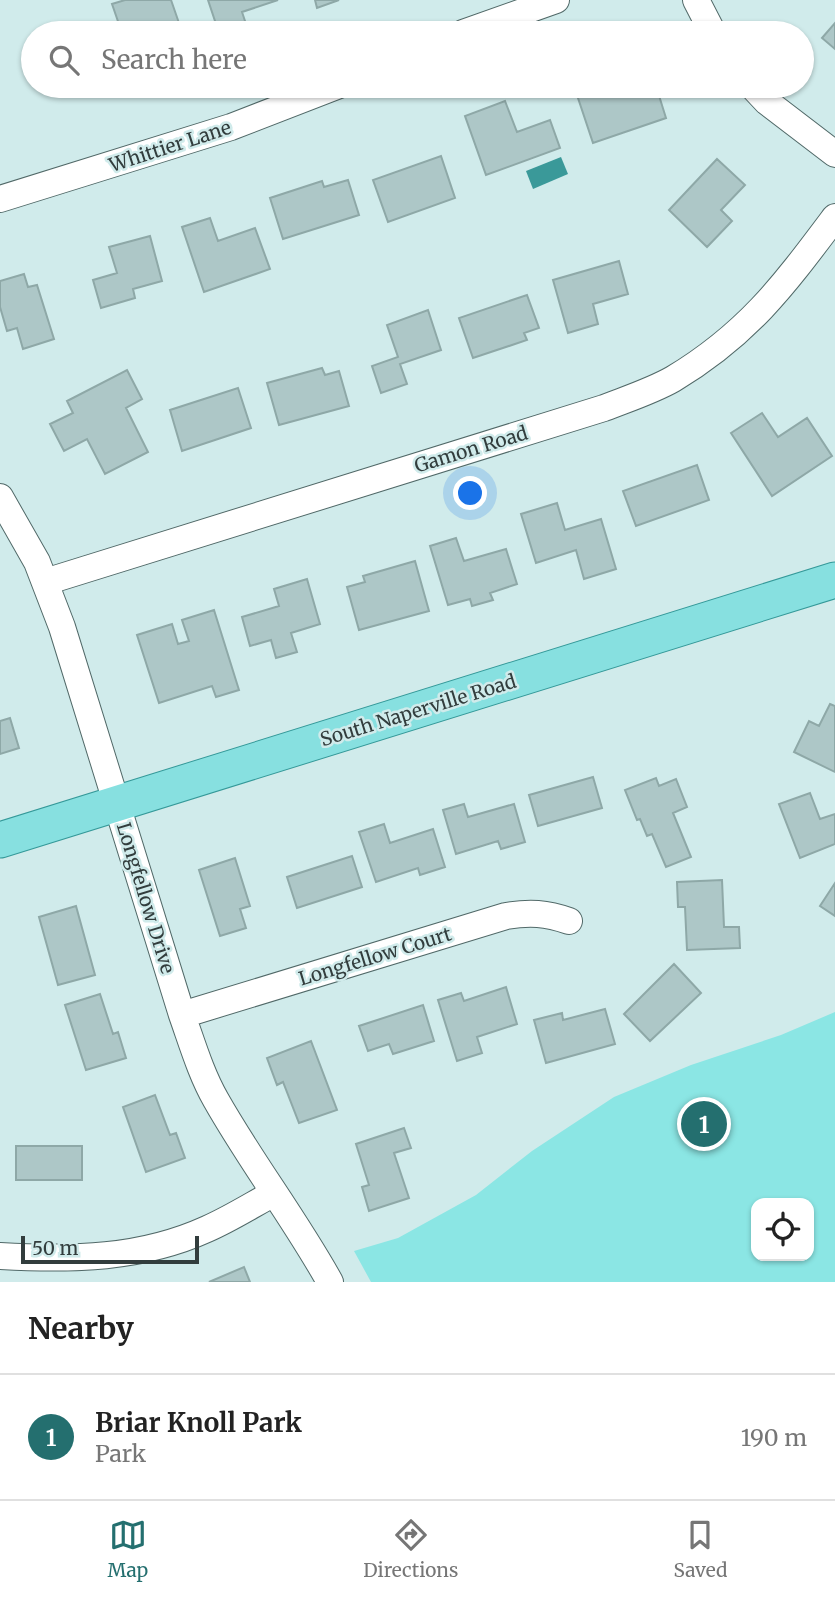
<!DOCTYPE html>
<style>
body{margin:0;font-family:Merriweather,serif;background:#f2f2f2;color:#222}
.controls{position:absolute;right:21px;bottom:21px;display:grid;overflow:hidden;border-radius:14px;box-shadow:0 2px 5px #0004}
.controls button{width:63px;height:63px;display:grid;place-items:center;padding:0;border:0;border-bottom:2px solid #e0e0e0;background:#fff;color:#222;font:35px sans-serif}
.scale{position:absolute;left:21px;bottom:18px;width:178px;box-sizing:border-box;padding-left:7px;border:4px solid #323d3d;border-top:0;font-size:19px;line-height:24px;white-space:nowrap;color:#323d3d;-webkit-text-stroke:5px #d0ebeb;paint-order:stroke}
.you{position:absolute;left:471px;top:494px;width:24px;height:24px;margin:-18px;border:5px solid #fff;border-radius:50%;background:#1a73e8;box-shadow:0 0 0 10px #1a73e833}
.badge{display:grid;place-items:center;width:46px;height:46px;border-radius:50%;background:#246f6f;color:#fff;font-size:23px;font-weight:700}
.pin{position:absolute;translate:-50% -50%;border:4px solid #fff;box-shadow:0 2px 7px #0006}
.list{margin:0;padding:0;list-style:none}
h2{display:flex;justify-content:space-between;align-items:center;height:91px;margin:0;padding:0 28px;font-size:30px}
h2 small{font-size:23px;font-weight:400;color:#767676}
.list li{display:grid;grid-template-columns:46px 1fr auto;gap:21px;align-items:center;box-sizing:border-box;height:126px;padding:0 28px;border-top:2px solid #e0e0e0}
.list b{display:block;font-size:26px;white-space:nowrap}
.list p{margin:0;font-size:23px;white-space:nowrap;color:#767676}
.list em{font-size:23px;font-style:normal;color:#767676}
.icon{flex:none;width:38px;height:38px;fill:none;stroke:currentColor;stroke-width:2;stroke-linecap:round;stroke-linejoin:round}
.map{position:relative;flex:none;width:835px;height:1282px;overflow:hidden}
.search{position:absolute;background:#fff;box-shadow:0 2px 5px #0004;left:21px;right:21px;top:21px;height:77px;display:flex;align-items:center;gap:18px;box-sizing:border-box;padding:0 24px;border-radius:38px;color:#767676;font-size:26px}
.sheet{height:217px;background:#fff}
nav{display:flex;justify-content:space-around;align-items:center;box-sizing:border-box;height:98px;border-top:2px solid #e0e0e0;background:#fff;font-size:19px;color:#767676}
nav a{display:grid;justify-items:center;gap:4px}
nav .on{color:#246f6f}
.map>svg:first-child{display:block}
</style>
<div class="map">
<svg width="835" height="1282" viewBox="0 0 835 1282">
<rect width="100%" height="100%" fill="#d0ebeb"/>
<!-- green -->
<path fill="#8be6e4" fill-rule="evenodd" d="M 835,1012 L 835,1282 L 371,1282 L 354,1251 L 398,1238 L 476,1195 L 532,1151 L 614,1097 L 691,1065 L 781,1035 ZM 756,1203 L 809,1203 L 809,1256 L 756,1256 Z"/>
<!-- water -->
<path fill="#3a9999" d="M 561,157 L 568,174 L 533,189 L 526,171 Z"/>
<!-- building -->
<path fill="#adc7c7" stroke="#8ea8a7" stroke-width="2" d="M 125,0 L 171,0 L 179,23 L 155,31 L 156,33 L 122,33 L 112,4 Z
M 208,0 L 278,0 L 242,12 L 249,33 L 219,33 Z
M 315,0 L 339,0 L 317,8 Z
M 835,23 L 835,49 L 822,38 Z
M 80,86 L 100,86 L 82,91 Z
M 574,86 L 606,86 L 609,94 L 634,86 L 656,86 L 666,118 L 593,143 Z
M 505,101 L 517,132 L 550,120 L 560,148 L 486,175 L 465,116 Z
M 441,156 L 455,198 L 388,222 L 373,180 Z
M 717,159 L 745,185 L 721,210 L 732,221 L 707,247 L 669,210 Z
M 348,180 L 359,215 L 283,239 L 270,198 L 322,181 L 324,187 Z
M 210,218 L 218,241 L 255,228 L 270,269 L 204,292 L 182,227 Z
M 150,236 L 162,281 L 133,289 L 135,298 L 101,308 L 93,280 L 117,273 L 109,247 Z
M 619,261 L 628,294 L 593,304 L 598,324 L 568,333 L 553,280 Z
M 24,274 L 28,287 L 37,285 L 54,339 L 23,349 L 17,328 L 7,331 L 0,307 L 0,281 Z
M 527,295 L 539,328 L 524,333 L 527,340 L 473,358 L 459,318 Z
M 428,310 L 441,350 L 400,364 L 407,384 L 381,393 L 372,366 L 398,357 L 387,325 Z
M 322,368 L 325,375 L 339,371 L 349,406 L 279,425 L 267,383 Z
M 127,370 L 142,399 L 126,408 L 148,452 L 105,474 L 87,439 L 64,451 L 50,424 L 73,413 L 67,401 Z
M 238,388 L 251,428 L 182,451 L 170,410 Z
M 762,413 L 778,437 L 807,418 L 832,456 L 772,496 L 731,433 Z
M 697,465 L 709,500 L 636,526 L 623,491 Z
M 557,503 L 565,530 L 601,519 L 616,569 L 584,579 L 576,550 L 536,563 L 521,514 Z
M 456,538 L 464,561 L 506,549 L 517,584 L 490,593 L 493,600 L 472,606 L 470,599 L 448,605 L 430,546 Z
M 415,561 L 429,611 L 359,630 L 347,587 L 365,582 L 363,576 Z
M 307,579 L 320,624 L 291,633 L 297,652 L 276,658 L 271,640 L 250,646 L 242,617 L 279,606 L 274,589 Z
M 214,610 L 239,690 L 216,697 L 212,686 L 159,703 L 137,635 L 172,624 L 178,644 L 189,641 L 182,620 Z
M 830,704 L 835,706 L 835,772 L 794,752 L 809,721 L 819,726 Z
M 10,718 L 19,748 L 0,754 L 0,721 Z
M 593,777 L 602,808 L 538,826 L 529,795 Z
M 656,778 L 659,786 L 676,779 L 687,807 L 673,813 L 691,857 L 666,867 L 652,834 L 647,836 L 640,819 L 637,820 L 625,790 Z
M 810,793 L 820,819 L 835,814 L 835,844 L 800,858 L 779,804 Z
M 464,804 L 468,817 L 514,804 L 525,842 L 501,849 L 498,841 L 456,854 L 443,810 Z
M 384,824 L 390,843 L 433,829 L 445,867 L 420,875 L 418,868 L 376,882 L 359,832 Z
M 352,856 L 362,887 L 297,908 L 287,877 Z
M 235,858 L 250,906 L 240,909 L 246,928 L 220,936 L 199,870 Z
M 722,880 L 724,927 L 739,927 L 740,948 L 687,950 L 685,907 L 678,907 L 677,882 Z
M 835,883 L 835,916 L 820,906 Z
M 76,906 L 95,975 L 58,985 L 39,917 Z
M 674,964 L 701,993 L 650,1041 L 624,1014 Z
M 506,987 L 517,1024 L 477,1037 L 482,1053 L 457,1061 L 438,1000 L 461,993 L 464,1001 Z
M 100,994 L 113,1034 L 118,1032 L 126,1058 L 86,1070 L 65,1005 Z
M 423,1005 L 434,1041 L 393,1054 L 389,1044 L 368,1051 L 359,1026 Z
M 605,1009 L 615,1044 L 546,1063 L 534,1020 L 562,1013 L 563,1020 Z
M 311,1041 L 337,1110 L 299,1123 L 283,1082 L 277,1085 L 267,1058 Z
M 155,1095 L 170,1135 L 176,1133 L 185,1158 L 146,1172 L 123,1107 Z
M 404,1128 L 411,1148 L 394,1153 L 409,1198 L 369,1211 L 362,1187 L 369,1185 L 356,1144 Z
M 16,1146 L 82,1146 L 82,1180 L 16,1180 Z
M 244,1267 L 250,1282 L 209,1282 Z"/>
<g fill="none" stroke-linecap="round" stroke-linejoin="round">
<!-- minor casing -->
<g stroke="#516968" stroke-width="28">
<path id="minor" d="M 696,0 L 713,33
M 463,33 L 556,0
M 752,86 L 767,102 L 835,154
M 0,199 L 231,127 L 337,86
M 0,497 L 37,562 L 62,627 L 182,1015 C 192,1043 201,1074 216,1100 C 251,1162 295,1219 330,1282
M 45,582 L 604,408 C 627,399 652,391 673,379 C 748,334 784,285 835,217
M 182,1015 L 506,916 C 530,912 546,913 569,921
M 0,1256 C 72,1260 141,1259 207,1229 C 230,1219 252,1205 274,1193"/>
</g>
<!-- major casing -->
<g stroke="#359999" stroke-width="37">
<path id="major" d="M 0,840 L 835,580"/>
</g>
<!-- minor -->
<use href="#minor" stroke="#fff" stroke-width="26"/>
<!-- major -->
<use href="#major" stroke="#87e0e0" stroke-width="35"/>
</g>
<g text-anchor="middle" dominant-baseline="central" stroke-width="5" stroke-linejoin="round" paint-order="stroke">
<!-- street labels -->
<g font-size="19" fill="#323d3d" stroke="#d0ebeb">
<text transform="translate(170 146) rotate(-18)">Whittier Lane</text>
<text transform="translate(471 449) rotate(-17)">Gamon Road</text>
<text transform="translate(418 710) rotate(-17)">South Naperville Road</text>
<text transform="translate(146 898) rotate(73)">Longfellow Drive</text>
<text transform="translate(375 956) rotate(-17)">Longfellow Court</text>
</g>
</g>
</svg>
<div class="controls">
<button><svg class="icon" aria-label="locate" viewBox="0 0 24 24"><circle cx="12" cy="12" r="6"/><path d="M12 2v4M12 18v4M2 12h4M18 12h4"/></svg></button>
</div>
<div class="scale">50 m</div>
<div class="you"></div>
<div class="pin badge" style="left:704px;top:1124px">1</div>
<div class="search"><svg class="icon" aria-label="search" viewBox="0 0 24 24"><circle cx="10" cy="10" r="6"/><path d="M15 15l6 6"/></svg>Search here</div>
</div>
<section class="sheet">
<h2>Nearby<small></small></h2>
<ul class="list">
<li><span class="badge">1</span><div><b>Briar Knoll Park</b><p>Park</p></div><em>190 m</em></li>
</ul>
</section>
<nav>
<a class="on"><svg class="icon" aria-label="map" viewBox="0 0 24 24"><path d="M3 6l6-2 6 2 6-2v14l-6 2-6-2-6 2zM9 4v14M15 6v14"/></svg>Map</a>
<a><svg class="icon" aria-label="directions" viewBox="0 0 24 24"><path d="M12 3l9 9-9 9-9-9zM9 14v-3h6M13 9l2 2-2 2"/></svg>Directions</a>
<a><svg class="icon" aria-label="saved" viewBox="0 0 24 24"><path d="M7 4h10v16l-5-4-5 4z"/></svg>Saved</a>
</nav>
